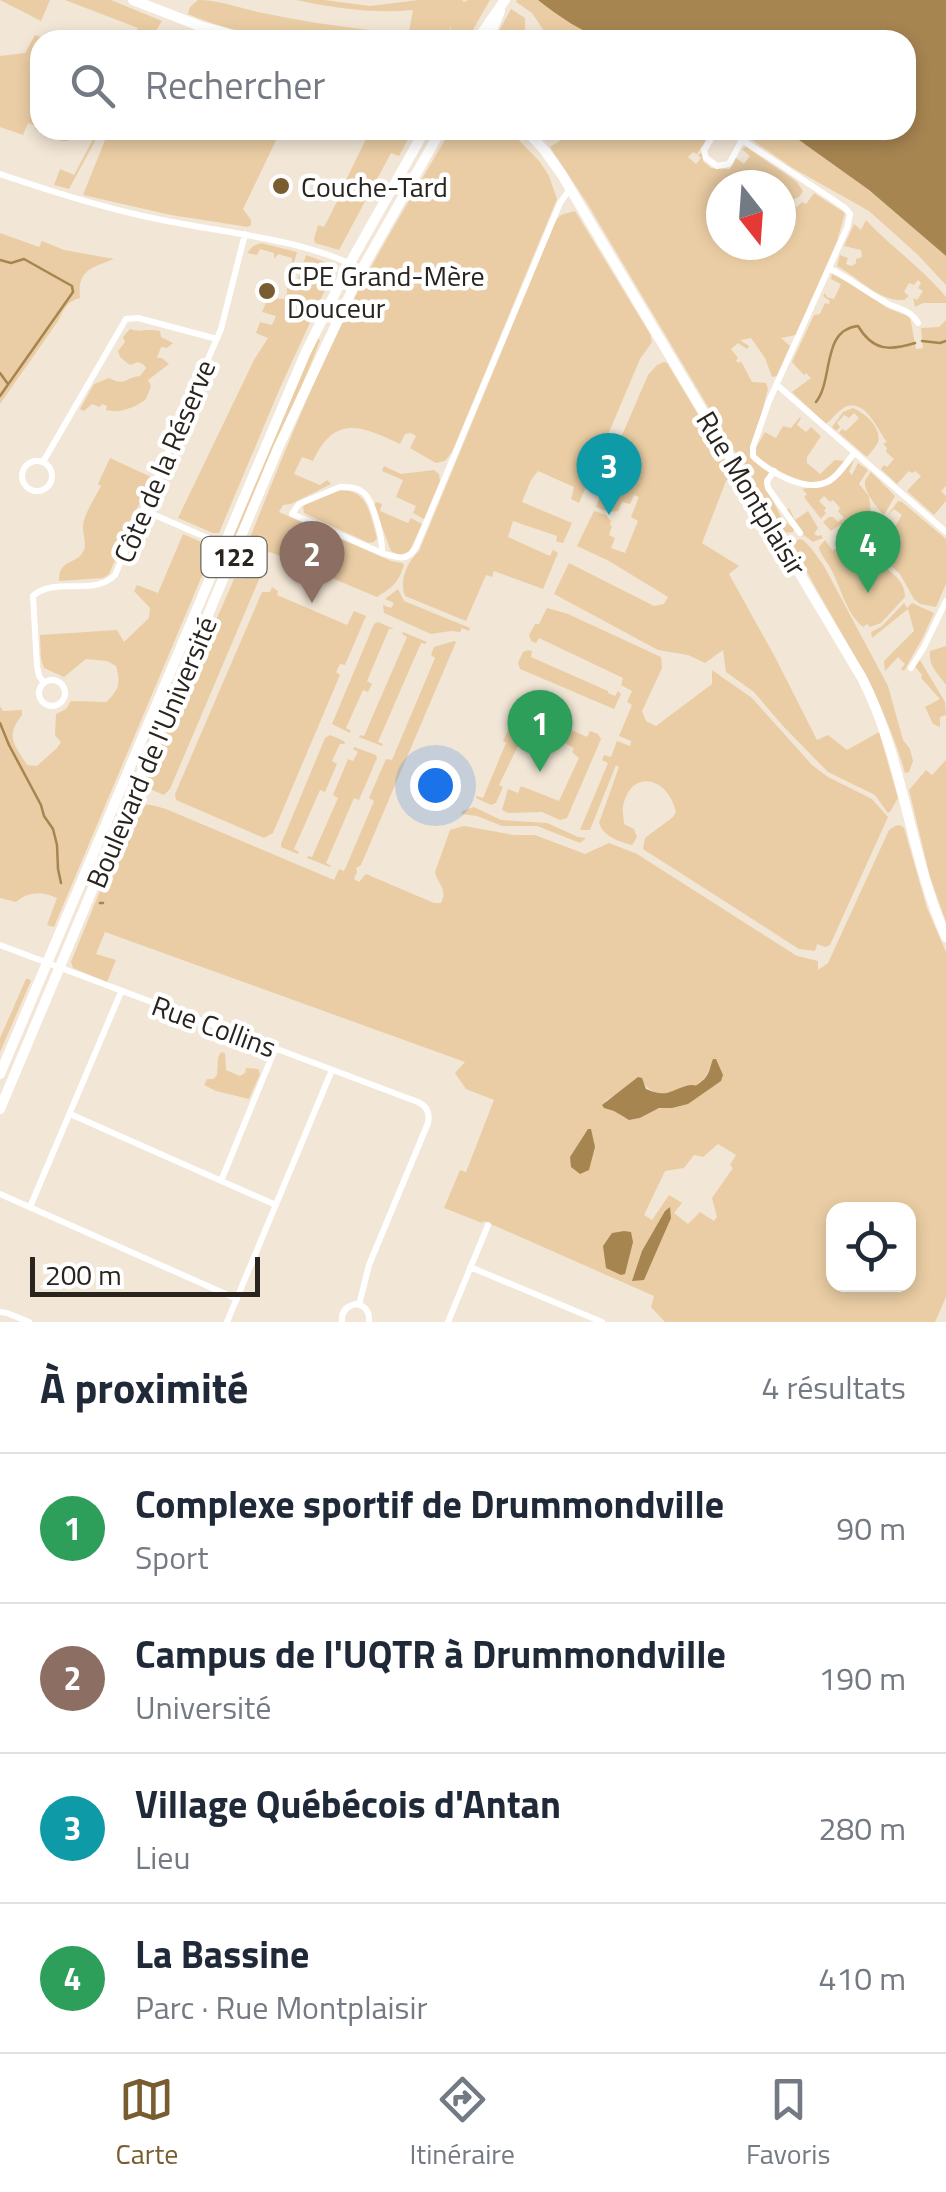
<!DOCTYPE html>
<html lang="fr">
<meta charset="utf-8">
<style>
body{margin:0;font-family:"Titillium Web",sans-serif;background:#f2f2f3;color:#1f2937}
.controls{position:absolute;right:30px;bottom:30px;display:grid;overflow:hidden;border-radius:20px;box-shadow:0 5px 15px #0003}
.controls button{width:90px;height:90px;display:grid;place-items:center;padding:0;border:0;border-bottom:2px solid #e0e1e3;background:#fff;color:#1f2937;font:50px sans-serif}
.compass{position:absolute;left:706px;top:170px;width:90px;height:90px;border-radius:50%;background:#fff;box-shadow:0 5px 15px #0003;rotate:163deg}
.scale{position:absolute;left:30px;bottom:25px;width:230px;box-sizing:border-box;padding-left:10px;border:5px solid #29241e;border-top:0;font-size:28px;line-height:35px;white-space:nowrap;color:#29241e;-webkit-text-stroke:8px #fff;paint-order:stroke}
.you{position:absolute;left:435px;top:785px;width:35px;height:35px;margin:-25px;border:8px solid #fff;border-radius:50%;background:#1a73e8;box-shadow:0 0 0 15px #1a73e833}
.badge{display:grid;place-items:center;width:65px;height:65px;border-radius:50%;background:#795c2f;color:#fff;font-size:32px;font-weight:700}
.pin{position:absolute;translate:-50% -82px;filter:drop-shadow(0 2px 5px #0008)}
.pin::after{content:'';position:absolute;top:52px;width:35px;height:30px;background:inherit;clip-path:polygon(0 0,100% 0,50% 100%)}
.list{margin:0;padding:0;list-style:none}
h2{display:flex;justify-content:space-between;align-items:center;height:130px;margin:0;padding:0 40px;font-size:42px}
h2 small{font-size:32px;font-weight:400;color:#747a83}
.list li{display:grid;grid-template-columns:65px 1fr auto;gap:30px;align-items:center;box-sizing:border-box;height:150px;padding:0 40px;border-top:2px solid #e0e1e3}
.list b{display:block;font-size:38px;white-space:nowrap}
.list p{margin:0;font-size:32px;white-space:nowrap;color:#747a83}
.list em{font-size:32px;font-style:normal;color:#747a83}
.icon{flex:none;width:55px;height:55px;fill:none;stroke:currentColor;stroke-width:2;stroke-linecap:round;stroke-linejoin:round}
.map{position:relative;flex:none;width:946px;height:1322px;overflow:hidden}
.search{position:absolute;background:#fff;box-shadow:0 5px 15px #0003;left:30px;right:30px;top:30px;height:110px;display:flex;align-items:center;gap:25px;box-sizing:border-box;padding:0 35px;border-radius:30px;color:#747a83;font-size:38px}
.sheet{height:730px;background:#fff}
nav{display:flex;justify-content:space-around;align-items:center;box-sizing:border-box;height:140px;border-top:2px solid #e0e1e3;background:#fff;font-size:28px;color:#747a83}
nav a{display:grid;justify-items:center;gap:5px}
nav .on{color:#795c2f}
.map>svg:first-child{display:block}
</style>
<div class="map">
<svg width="946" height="1322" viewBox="0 0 946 1322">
<rect width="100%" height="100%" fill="#f2e6d6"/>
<!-- green -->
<path fill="#eacda4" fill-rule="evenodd" d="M 0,0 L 50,0 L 41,21 Z
M 65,0 L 111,0 L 162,21 L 150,40 L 134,40 L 138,28 Z
M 198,0 C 222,0 243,10 268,14 C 310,23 353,28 395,33 L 409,32 L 413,10 C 374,14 334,8 296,0 L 324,0 L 370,6 L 419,0 L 462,0 L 464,2 L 468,0 L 490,0 L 467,40 L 453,40 L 450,25 L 450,40 C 363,40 271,50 188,14 L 190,7 Z
M 517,0 L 538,0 L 571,22 L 596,37 L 607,40 L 556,40 L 548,37 L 532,13 L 516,2 Z
M 511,9 L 525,18 L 525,32 L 517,40 L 494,40 Z
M 35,35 L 48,40 L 40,40 L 40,130 L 74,130 L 68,141 L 61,141 L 35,129 L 36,126 L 28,123 L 23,135 L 0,127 L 0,56 L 25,53 Z
M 98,130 L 101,130 L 69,189 L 54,185 L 60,169 L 74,175 Z
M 109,130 L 281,130 L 243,209 L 251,220 L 251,225 L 248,227 L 171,215 L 83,195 Z
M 360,130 L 413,130 L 399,156 L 391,153 L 339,250 L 315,243 L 314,239 L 318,225 L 324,227 L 342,192 L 336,188 L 339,182 L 344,184 L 367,137 Z
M 451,130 L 509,130 L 540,162 L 549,176 L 557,199 L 452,452 L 445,461 L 436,463 L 410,448 L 416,436 L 411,433 L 405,434 L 400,444 C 361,426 335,414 313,461 L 302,457 L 294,474 L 320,485 L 327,480 L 331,484 L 291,504 L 283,505 L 279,512 L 391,561 L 402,563 L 404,565 C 398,584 392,587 377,597 L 270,552 L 260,556 L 251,571 L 239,574 L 242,569 L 238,567 C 275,477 310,384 355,297 C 385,240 418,185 451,130 Z
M 562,130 L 712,130 L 697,154 L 693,152 L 688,157 L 696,164 L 701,158 L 698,155 L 702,153 L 703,161 L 711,168 L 730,169 L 736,158 L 744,164 L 750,156 L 742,149 L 746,147 L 796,181 L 803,191 L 799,197 L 792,200 L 792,204 L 797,207 L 802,202 L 806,204 L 814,193 L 845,213 L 837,241 L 796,335 L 781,338 L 790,346 L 777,376 L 772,377 L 765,358 L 751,338 L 740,340 L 749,346 L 747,349 L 738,343 L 731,349 L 738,358 L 736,361 L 739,363 L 741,361 L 752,382 L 766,383 L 768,389 L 750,457 L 753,461 L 770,472 L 764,485 L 783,520 L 794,529 L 793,532 L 783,533 L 587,203 L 550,147 L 564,138 ZM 721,185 L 781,185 L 781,245 L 721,245 Z
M 738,130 L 785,130 L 869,190 L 946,256 L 946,285 L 917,254 L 869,211 L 791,167 Z
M 575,211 L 650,334 L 652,342 L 640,359 L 579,503 L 571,499 L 574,487 L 538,471 L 531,480 L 522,502 L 572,523 L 563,543 L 556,541 L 557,536 L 513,521 L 508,537 L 550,556 L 553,550 L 558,553 L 543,589 L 494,571 L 492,577 L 486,575 L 466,621 L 405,596 C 399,579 407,563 419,551 L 556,220 L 561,215 Z
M 866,220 C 891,247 922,268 946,297 L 946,303 L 923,303 L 915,307 L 913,298 L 917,300 L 923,291 L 918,288 L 921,283 L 918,280 L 914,285 L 909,283 L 904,292 L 909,296 L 904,300 C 879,302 858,277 837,266 L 840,255 L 848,258 L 846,264 L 852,266 L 856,263 L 856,259 L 862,257 L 861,250 L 844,246 L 854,224 L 861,230 Z
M 0,233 L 39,247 L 42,241 L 64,250 L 114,259 C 91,268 77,270 80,298 C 67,301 64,309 58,321 L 0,404 Z
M 261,243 L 297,252 L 294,263 L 292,264 L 292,258 L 278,254 L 274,259 L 274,253 L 260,249 L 257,255 L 247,253 L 253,246 Z
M 306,255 L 336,266 L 280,388 L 219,533 L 213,533 L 178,518 L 254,360 L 268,338 L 256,333 L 260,322 L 272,325 L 276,316 L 262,312 L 268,298 L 284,299 L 287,294 L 287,287 L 297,289 L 298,284 L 288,281 L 289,279 L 298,280 Z
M 832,274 L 856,286 L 887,308 L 910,317 L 916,349 L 923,348 L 921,328 L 939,327 L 946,320 L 946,486 L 941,491 L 946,496 L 946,501 L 934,515 L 907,491 L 921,476 L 915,471 L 912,473 L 909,471 L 897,484 L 881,469 L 884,465 L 887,467 L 894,459 L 886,452 L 887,448 L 883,444 L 887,442 C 878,431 866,398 845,407 C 839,410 832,419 826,424 L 792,392 L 811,378 L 806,373 L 804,375 L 792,362 L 814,315 L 820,314 L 825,303 L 829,304 L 830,301 L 823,296 L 825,293 L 827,297 L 834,299 L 841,284 L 831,279 Z
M 130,329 C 141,333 148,328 160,331 L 161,337 L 173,343 L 167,348 L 161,347 L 157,358 L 162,358 L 169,364 L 148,380 L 151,386 L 146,399 C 137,407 118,414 106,410 L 107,406 L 102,404 L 100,407 L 92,404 L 84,411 L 80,409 L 94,384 L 109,378 C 127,387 125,377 140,376 L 146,368 L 144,365 L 138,362 L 130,365 L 120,357 L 118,351 L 125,342 L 123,337 Z
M 317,338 L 320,340 L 312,361 L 226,564 L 221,562 Z
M 664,362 L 667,363 L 735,476 L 726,481 L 702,543 L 739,566 L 729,574 L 775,657 L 817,740 L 828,735 L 847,750 L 879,732 L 898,798 L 890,812 L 888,813 L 875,795 L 828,772 L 783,726 L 754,692 L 726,672 L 723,650 L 705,663 L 688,655 L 658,650 L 554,594 L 569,563 L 654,606 L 664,604 L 668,597 L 609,561 L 577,546 L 594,511 L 606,515 L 611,521 L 610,525 L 612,526 L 609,535 L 615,538 L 611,548 L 625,553 L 638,521 L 631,517 L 639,497 L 634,495 L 630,504 L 622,502 L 618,511 L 608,512 L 596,507 L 600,496 L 598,491 L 648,375 L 657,365 Z
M 853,408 C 865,413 882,428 878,442 C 877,446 869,454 867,457 L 839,433 L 842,429 L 846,431 L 859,418 L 854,413 L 849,418 L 844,415 L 837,423 L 840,427 L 836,431 L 832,427 L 843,412 Z
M 800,417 L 801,418 L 797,425 L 806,432 L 811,427 L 821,436 L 807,457 L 807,463 L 820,474 L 835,460 L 844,461 C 839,467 833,477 826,480 C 808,491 770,466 755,456 L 754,451 L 765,432 L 776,438 L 783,426 L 791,428 Z
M 110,458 L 151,477 L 109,574 L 103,578 L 59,581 C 59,557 77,566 84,550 C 87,543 82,533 83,525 C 85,512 95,498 101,486 L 98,484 Z
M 854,460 L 849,472 L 852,475 L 858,463 L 868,470 L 859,484 L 869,496 L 871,512 L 893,530 L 902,515 L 894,509 L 887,516 L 898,501 L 902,502 L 946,539 L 946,584 L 936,607 L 920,604 L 914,599 L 900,574 L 879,555 L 859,528 L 840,525 L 831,531 L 823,522 L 829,517 L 833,517 L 838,522 L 844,518 L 838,511 L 840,508 L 833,500 L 830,502 L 824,496 L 819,501 L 826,508 L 824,511 L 826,513 L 821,519 L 804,497 L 807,494 L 802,489 L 831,484 Z
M 384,466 L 401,474 L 434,470 L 439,474 L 440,481 L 424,519 L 413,513 L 416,506 L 396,497 L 403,480 L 382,471 Z
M 871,472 L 895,496 L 884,515 C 878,509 866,494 865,485 C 864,480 868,476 871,472 Z
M 338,490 C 369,489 369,513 377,538 L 374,542 L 369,543 L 304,513 L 303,507 L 305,504 Z
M 376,502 L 382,504 L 380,511 L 408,523 L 411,518 L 422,524 L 409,552 L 399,555 L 391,551 L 374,506 Z
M 789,508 L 795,520 L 808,511 L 818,528 L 814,534 L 818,536 L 821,535 L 823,538 L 813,542 L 801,533 L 787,510 Z
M 839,530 C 847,530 849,529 855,533 C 865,539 869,551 876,559 C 888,572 905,578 905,597 L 881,623 L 870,627 L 867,624 L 863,627 C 846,613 841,588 831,569 C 826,560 821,556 819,547 L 825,540 L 832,550 L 836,549 L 854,573 L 858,571 L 840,545 L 845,538 Z
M 183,534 L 208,545 L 212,552 L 54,927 L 47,925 L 57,898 C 42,891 29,891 16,902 L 0,898 L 0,706 L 3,711 L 22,710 L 22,715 C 5,737 14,743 27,765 L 37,766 L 57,748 L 61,742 L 55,735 L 56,714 L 66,709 L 71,701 L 106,702 C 119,690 121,684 116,666 L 107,661 L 86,659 L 64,677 L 44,668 L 41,659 L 40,635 L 117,630 L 124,642 L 149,618 L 150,608 L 134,591 L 137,585 L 158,593 Z
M 799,539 L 803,540 L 811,548 L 824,566 L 888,686 L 903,740 L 910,749 L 913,761 L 909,772 L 905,773 C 882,690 831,621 793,545 Z
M 257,568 L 263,570 L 170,789 L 164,795 L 150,789 L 147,781 L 152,767 L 234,579 L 247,578 Z
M 272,587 L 278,591 L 277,595 L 347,625 L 354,611 L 366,616 L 345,665 L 340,664 L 336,672 L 340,675 L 273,833 L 264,838 L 176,800 L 175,794 L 262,592 L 270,592 Z
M 398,589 L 404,601 L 470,628 L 469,631 L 462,628 L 460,632 L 451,631 L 431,634 L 384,613 L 383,605 L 391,608 L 394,603 L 385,599 Z
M 904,603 L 907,608 L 912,603 L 934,613 L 923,637 L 904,671 L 901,669 L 905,664 L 898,657 L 885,671 L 884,661 L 914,631 L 908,609 L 872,638 L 871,632 L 881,627 Z
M 547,608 L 568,614 L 661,657 L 662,668 L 642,711 L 646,721 L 656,726 L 712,684 L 712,670 L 752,698 L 812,765 L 828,777 L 872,799 L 888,817 L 830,945 L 825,947 L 817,944 L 815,951 L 799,949 L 643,849 L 645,838 L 673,817 L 676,812 C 668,776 630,768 623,807 C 622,812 624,818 624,824 L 634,829 L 637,837 L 632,845 C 618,841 604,837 599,823 L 619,767 L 616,765 L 590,830 L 580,830 L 608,763 L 602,760 L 604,755 L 611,757 L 617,741 L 630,746 L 631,741 L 619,736 L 632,705 L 627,702 L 632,691 L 621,685 L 623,678 L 539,638 L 536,643 L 531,641 L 529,635 L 535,624 L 539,624 Z
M 378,622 L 394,629 L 389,629 L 367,681 L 372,684 L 368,692 L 363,690 L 346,728 L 351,731 L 350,733 L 332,724 L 374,624 Z
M 403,632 L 427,642 L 425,644 L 421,643 L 378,742 L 383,744 L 382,746 L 359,737 L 360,735 L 364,736 L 407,637 L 402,634 Z
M 454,641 L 456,642 L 361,865 L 356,868 L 357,872 L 354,879 L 359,882 L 366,874 L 434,903 L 441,903 C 448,889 438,885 435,872 L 450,830 L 464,826 L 514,835 L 535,835 L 585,854 L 609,843 L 637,854 L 797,956 L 818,961 L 818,970 L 828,963 L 889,830 L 895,826 L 900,825 L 904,828 L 927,908 L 946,952 L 946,1297 L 935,1322 L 665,1322 L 651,1307 L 654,1296 L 484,1221 L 482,1223 L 444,1208 L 460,1170 L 466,1172 L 494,1100 L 466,1089 L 455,1073 L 465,1062 L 105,932 L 96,954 L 116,960 L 107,982 L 73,968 L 71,962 L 133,810 C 142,800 154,806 166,809 L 334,880 L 339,869 L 344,871 L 346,867 L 374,801 L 369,798 L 386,759 L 392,760 L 435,658 L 431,655 L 434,647 ZM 716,1059 L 722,1075 C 702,1099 690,1102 661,1108 C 650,1110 642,1121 631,1119 C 620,1118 612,1108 605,1101 L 624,1090 L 633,1081 L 643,1082 C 649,1092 661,1096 673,1093 C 678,1092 682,1087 688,1086 C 697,1084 696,1087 703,1080 C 709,1074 709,1066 716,1059 ZM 718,1144 L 736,1155 L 730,1165 L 733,1168 L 712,1198 L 717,1217 L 714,1221 L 700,1212 L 688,1224 L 674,1213 L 682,1203 L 669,1195 L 652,1220 L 644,1215 L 665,1171 L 684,1168 L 694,1155 L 703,1157 ZM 834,1210 L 908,1210 L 908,1284 L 834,1284 Z
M 946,646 L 946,685 C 938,673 928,667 930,651 Z
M 528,650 L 532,651 L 531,657 L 608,691 L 608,693 L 615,696 L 618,691 L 621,694 L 614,709 L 520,669 L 518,663 L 523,652 Z
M 920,660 L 945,702 L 946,715 L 940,717 L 940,727 L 933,724 L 925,707 L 940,699 L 921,678 L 922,675 L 914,665 Z
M 513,718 L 528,725 L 499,785 L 503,787 L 496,803 L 491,805 L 476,798 L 476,796 L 483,798 L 506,743 L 503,741 Z
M 567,728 L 587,737 L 590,731 L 598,734 L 601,739 L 567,818 L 560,820 L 542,812 L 508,813 L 502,810 L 508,789 L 518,793 L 521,786 L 559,801 L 579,758 L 572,752 L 574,748 L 561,741 Z
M 330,735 L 344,741 L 345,744 L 340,744 L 332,761 L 337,764 L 325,792 L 320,790 L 294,849 L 299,852 L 298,854 L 281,847 L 281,844 L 325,738 Z
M 354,747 L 376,755 L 377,758 L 359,800 L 354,798 L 326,863 L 331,866 L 330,867 L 307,858 L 308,856 L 312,857 L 338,798 L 333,795 L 348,759 L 353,761 L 358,752 L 353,749 Z
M 946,760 L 946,922 L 930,877 L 909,790 L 926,770 L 932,775 Z
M 474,807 L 501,820 L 547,823 L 578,837 L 586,838 L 580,843 L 537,826 L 502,826 L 477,816 L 461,814 L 462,811 Z
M 26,979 L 29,979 L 31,981 L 0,1052 L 0,1038 Z
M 221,1052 L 225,1053 L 226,1070 L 240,1076 L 245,1073 L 246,1068 L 258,1069 L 260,1074 L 249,1099 L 216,1091 L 204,1085 L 207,1079 L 213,1079 L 217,1075 L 218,1058 Z"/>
<!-- water -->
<path fill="#a78551" d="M 538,0 L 946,0 L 946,256 L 869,190 L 785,130 L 906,130 L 906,40 L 607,40 C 583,33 558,16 538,0 Z
M 713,1059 L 716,1059 L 723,1075 L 721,1081 L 688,1104 L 672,1108 L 659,1108 L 640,1118 L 629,1120 L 614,1111 L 604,1108 L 602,1105 L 638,1077 L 642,1078 L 646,1089 C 667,1098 669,1091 686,1086 C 697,1083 693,1089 702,1081 C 709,1076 710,1067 713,1059 Z
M 588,1129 L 591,1129 L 595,1147 L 589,1170 L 580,1174 L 571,1167 L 570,1157 Z
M 670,1207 L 671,1218 L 644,1280 L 632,1281 L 642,1251 L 665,1211 Z
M 624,1231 L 631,1232 L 633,1242 L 625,1274 L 621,1275 L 606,1268 L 603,1246 L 612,1233 Z"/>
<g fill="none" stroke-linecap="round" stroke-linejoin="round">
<!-- stream -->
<path stroke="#a78551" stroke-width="2.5" d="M 0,260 L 11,263 L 24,259 L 72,286 L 73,292 L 0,396
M 922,341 L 940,343 L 946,341
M 0,373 L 8,384
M 816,402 C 834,379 821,330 858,326 C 873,351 889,351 915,343
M 0,723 L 9,745 L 41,805 L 44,816 L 53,829 L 57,845 L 58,869 L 61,883
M 100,903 L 103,903"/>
<!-- street -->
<path stroke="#fff" stroke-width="6" d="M 717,130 L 704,150 L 706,158 L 717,166 L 729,164 L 742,140
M 727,130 L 832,199 L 845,208 L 850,214 L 847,228 L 769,401 L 753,447 L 753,456 C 768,471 804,493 827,482 C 838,477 847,462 854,453
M 0,174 C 54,192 106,209 162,220 C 230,234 299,238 362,269
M 829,268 C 849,278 866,292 885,302 C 898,310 909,308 918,323
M 777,385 L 946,532
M22 476a15 15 0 1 1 30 0a15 15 0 1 1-30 0Z
M 43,462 L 126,319 L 138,318 L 217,339
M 774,471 L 767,481 L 768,488 L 800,533
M 340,487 C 349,487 358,487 365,494 C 374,504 383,540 382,553 L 292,514 L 299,504 Z
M 143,510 L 224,545
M 382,553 C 397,558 408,562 416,547 L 560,203 L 570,189
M 911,668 L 924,647 L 946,601
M39 693a13 13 0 1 1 26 0a13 13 0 1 1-26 0Z
M 44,683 L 39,676 L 37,666 L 33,596 C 54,576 94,597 115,575 L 221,329 L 245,234
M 0,945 L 418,1102 C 427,1106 430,1113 428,1123 L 369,1265 L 359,1305
M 70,1114 L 276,1205
M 221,1181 L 275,1049
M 0,1194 L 237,1299
M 30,1207 L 121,992
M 470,1267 L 602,1322
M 0,1312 L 7,1313 L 29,1322
M 227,1322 L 332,1070
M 342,1322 C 341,1312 346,1306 356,1304 C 365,1305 370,1312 369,1322
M 448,1322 L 488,1225"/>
<!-- secondary -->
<path stroke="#fff" stroke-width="10" d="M 133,0 L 200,26 L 250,40
M 526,130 L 545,151 L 562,175 L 862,678 C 904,760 909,853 946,937"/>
<!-- primary -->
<path stroke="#fff" stroke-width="10" d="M 477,40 L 505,0
M 488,40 L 500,11
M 0,1074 L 305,354 L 350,263 L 425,130
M 0,1109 L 279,446 L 362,269 L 441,130"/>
</g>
<!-- markers -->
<g fill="#795c2f" stroke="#fff" stroke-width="4">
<circle cx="281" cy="186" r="10"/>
<circle cx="267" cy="291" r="10"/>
</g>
<g text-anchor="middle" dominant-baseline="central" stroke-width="9" stroke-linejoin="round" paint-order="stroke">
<!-- shield labels -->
<rect fill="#fff" stroke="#696662" stroke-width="2.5" x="201.5" y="537" width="65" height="40" rx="8"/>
<g font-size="25" font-weight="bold" fill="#29241e">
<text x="234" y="557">122</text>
</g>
<!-- poi labels -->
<g font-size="28" fill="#29241e" stroke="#fff" text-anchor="start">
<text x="301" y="186">Couche-Tard</text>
<text x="287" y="275">CPE Grand-Mère<tspan x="287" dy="32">Douceur</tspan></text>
</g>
<!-- street labels -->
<g font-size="28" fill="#29241e" stroke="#fff">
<text transform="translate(164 461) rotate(-67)">Côte de la Réserve</text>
<text transform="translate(752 493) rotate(59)">Rue Montplaisir</text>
<text transform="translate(151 752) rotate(-67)">Boulevard de l'Université</text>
<text transform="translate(214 1026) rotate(20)">Rue Collins</text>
</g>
</g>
</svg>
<div class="controls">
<button><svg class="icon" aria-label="locate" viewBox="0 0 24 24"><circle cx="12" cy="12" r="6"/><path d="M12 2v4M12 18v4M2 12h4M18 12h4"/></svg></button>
</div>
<svg class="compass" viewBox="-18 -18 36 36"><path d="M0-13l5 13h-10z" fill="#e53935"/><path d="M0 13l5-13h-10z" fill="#747a83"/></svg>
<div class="scale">200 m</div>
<div class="you"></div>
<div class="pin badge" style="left:540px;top:772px;background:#2e9e5b">1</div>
<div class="pin badge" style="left:312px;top:603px;background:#8d6e63">2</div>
<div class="pin badge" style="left:609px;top:515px;background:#0f9aa8">3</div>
<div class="pin badge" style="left:868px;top:593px;background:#2e9e5b">4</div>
<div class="search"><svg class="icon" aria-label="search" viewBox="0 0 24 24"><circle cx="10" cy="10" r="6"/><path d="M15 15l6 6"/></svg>Rechercher</div>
</div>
<section class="sheet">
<h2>À proximité<small>4 résultats</small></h2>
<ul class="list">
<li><span class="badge" style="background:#2e9e5b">1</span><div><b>Complexe sportif de Drummondville</b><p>Sport</p></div><em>90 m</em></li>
<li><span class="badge" style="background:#8d6e63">2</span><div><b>Campus de l'UQTR à Drummondville</b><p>Université</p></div><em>190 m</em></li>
<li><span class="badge" style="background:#0f9aa8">3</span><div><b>Village Québécois d'Antan</b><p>Lieu</p></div><em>280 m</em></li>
<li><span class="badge" style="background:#2e9e5b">4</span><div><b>La Bassine</b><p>Parc · Rue Montplaisir</p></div><em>410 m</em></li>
</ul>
</section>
<nav>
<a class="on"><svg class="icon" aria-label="map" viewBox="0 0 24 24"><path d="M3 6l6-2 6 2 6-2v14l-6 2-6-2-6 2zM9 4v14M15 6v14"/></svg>Carte</a>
<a><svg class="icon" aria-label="directions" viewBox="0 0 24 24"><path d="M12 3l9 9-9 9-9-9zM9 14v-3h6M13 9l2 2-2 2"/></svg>Itinéraire</a>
<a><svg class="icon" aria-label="saved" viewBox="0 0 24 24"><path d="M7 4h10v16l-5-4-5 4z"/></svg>Favoris</a>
</nav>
